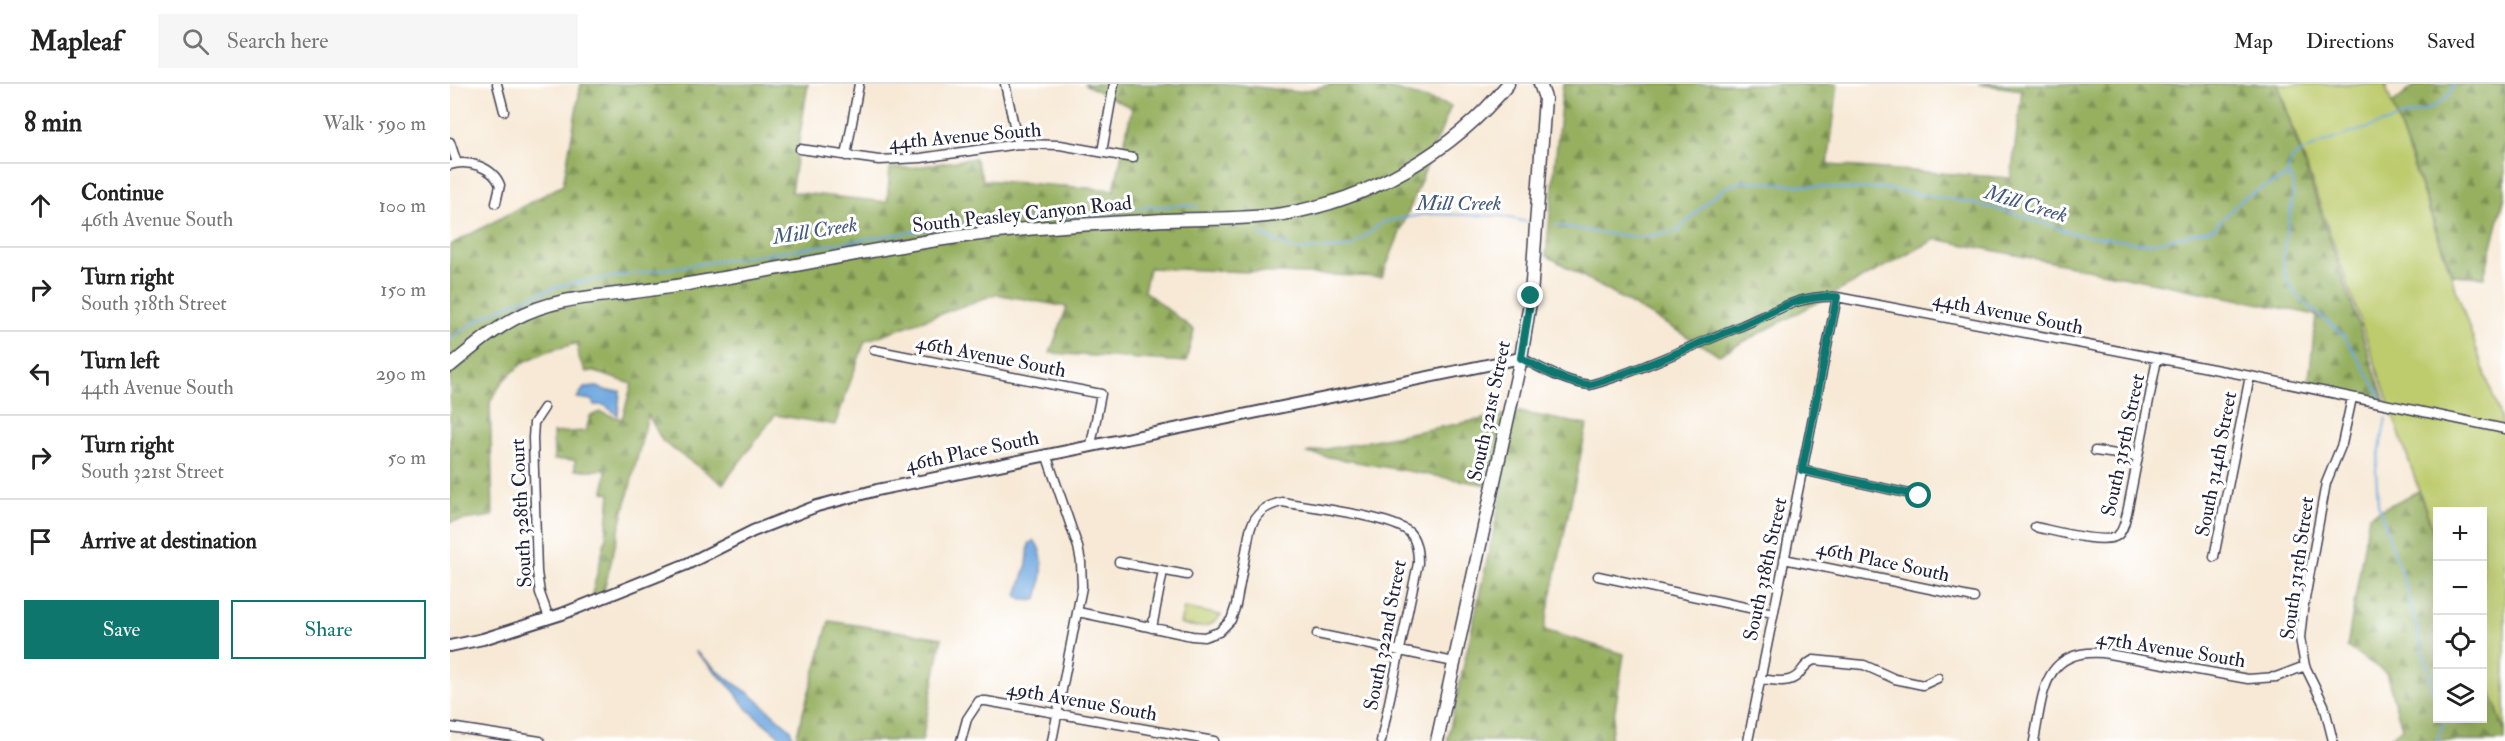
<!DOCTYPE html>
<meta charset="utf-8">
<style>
body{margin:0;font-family:"IM FELL Double Pica",serif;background:#f6f6f6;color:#222}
.controls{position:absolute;right:18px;bottom:18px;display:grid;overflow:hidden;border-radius:0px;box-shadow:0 6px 24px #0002}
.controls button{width:54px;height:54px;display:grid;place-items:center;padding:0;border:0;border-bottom:2px solid #e0e0e0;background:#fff;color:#222;font:30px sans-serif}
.stop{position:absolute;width:18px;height:18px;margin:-14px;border:4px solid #0f766e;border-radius:50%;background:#fff}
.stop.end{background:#0f766e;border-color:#fff;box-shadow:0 2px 6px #0008}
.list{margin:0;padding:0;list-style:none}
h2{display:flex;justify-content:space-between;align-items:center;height:78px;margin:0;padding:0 24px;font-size:26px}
h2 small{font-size:20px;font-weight:400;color:#767676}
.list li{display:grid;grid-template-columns:39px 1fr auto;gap:18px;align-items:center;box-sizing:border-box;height:84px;padding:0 24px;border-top:2px solid #e0e0e0}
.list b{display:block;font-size:22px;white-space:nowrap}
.list p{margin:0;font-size:20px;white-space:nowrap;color:#767676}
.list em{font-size:20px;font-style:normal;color:#767676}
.actions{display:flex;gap:12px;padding:18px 24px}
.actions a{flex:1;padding:14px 0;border:2px solid #0f766e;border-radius:0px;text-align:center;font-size:21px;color:#0f766e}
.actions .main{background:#0f766e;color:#fff}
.icon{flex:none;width:33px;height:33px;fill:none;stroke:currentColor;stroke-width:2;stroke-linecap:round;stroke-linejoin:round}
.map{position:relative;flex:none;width:2055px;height:657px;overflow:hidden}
header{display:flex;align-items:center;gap:36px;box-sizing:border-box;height:84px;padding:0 30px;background:#fff;border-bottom:2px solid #e0e0e0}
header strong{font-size:28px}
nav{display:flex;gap:33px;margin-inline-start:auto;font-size:21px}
.search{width:420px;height:54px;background:#f6f6f6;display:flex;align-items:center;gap:15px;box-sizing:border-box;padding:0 21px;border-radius:0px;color:#767676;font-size:22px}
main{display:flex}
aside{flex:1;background:#fff}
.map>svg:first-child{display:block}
</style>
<header>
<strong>Mapleaf</strong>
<div class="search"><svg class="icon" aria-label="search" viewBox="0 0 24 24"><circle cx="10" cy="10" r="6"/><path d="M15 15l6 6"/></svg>Search here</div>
<nav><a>Map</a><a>Directions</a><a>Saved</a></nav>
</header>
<main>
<aside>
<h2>8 min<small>Walk · 590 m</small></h2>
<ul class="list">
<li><svg class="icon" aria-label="ahead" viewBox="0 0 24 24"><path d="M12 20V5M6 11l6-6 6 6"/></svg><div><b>Continue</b><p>46th Avenue South</p></div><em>100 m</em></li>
<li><svg class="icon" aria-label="right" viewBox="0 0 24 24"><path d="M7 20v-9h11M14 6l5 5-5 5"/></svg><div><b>Turn right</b><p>South 318th Street</p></div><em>150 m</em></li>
<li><svg class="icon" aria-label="left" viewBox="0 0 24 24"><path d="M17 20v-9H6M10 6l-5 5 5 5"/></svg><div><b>Turn left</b><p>44th Avenue South</p></div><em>290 m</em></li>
<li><svg class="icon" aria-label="right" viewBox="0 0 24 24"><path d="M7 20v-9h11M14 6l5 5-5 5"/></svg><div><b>Turn right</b><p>South 321st Street</p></div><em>50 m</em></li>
<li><svg class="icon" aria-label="arrive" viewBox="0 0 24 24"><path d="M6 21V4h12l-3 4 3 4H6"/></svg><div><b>Arrive at destination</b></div></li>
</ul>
<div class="actions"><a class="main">Save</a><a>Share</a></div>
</aside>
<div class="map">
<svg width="2055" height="657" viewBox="0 0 2055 657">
<defs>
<pattern id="forest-firs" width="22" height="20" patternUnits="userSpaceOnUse" patternTransform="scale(1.5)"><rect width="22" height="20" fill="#96b061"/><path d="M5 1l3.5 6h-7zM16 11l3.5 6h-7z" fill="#7a8f51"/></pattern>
</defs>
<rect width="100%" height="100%" fill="#fff"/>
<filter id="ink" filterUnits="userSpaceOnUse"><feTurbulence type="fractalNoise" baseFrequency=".0167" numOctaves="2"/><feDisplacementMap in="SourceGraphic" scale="12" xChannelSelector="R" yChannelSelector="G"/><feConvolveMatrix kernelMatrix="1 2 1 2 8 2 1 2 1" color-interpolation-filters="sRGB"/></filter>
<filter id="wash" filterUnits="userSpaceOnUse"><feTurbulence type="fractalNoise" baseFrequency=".008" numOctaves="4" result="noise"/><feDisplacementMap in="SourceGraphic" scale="24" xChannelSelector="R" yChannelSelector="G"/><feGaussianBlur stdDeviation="1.35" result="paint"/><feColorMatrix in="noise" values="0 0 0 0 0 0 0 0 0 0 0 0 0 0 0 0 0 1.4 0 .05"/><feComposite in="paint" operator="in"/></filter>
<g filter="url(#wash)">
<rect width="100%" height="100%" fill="#f7e9d5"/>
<!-- green -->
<path fill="#becc6e" stroke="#707754" stroke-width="1.5" d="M 1828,0 L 1935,0 L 2055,347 L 2055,649 L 2033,585 L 2032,428 L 1988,428 L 1987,458 Z
M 734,524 L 771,531 C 760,546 747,544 730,540 Z"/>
<!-- forest -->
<path fill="url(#forest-firs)" stroke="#5c694e" stroke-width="1.5" d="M 131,0 L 358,0 L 341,108 L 437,118 L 440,84 L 460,84 L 525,74 L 533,96 L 664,106 L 682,24 L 634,0 L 783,0 L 848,8 L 884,0 L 925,0 L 1001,22 L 932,193 L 699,184 L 694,207 L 744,246 L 736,278 L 600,269 L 617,223 L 546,210 L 415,257 L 385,341 L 325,331 L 273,400 L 213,358 L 198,331 L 153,510 L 142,510 L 156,453 L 160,410 L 154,408 L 156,386 L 125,386 L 125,376 L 104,376 L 103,349 L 136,347 L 140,332 L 150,328 L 172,335 L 182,300 L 142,287 L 136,288 L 128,273 L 128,259 L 98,267 L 74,278 L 52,298 L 40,318 L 43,432 L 0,438 L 0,161 L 113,101 Z
M 1113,0 L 1388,0 L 1378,81 L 1561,94 L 1572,6 L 1528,0 L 1827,0 L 1936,321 L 1858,304 L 1866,231 L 1486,155 L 1269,271 L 1096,171 Z
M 1967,0 L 2055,0 L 2055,112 L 2034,193 L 2003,191 L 1942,20 Z
M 1069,328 L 1137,341 L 1094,546 L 1174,570 L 1160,657 L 997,657 L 1053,404 L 856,369 Z
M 1969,407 L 1987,458 L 1988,634 L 2032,634 L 2033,585 L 2055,649 L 2055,657 L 1936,657 L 1952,644 L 1936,589 L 1897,563 L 1919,431 Z
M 379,537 L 492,554 L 472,657 L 345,657 Z"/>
<!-- water -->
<path fill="#71a9e0" stroke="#4a668e" stroke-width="1.5" d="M 147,303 L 158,307 L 170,307 L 168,331 L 154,321 L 144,321 L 142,316 L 127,314 L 134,304 Z
M 584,456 C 597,471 592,497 587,515 C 581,518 571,516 567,511 L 577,480 L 579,460 Z
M 245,567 L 280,597 L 299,609 L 341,646 L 343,657 L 335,657 C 319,641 296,629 285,608 Z"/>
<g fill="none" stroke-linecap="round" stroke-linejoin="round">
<!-- stream -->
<path stroke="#71a9e0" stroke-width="2" d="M 1838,92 L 1843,97 C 1845,127 1831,155 1834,185 C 1839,218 1875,230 1894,253 C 1908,271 1919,293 1931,313
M 1106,141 L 1157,150 L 1190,153 L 1227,148 L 1259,116 L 1276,103 L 1292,98 L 1310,98 L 1395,105 L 1429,104 L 1518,118 L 1566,130 L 1625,150 L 1700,160 L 1764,144 L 1793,114 L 1837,92 C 1839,86 1839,79 1843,74 C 1855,60 1960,32 1984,23 L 1998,12 L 2004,0
M 809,150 L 846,166 L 900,164 L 933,138 L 977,130 L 1051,132 L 1077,138
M 0,255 C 35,228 76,213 117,200 L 520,139 L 624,132 L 697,123 L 736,121 L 747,123
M 1936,334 L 1926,386 L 1928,420 L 1955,500 L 1988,623
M 1987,657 L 1993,641 L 1991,634"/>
</g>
</g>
<g filter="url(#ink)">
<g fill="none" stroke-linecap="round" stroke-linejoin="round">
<!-- minor casing -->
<g stroke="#424052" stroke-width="11">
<path id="minor" d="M 47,0 L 54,27
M 555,0 L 568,60
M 0,58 L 7,79
M 350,65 L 429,76 L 471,74 L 568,60 L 610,61 L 683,74
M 652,68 L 664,0
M 396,72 L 409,0
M 0,81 C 18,75 43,83 50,101 L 46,119
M 424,266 L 651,310 L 641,361
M 1071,274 C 1093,285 1114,298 1140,301 C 1192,286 1241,262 1291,242 C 1325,228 1349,210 1387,213 L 1800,292 L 2055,345
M 94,324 L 84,339 L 83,354 L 87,488 L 90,509 L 99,534
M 1645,367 L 1688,373
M 596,370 L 628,463 L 631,478 L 632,503 L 602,657
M 1352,386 L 1469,412
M 1585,443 C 1601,446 1657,462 1668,451 C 1674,446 1675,436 1677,429 L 1707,275
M 1764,473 L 1800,292
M 1334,475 L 1524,514
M 669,478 L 737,491
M 1148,492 L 1323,529
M 628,528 L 742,552 L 754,553 L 769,548 L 781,536 L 786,521 L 800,446 C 805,429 815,422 832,418 C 859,423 941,432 959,448 C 967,456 968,468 968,479 L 931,657
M 702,544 L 713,487
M 867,550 L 1004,578
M 1310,595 C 1323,596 1339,601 1349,590 C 1354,584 1356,579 1364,576 L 1414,581 L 1445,595 L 1473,601 L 1488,594
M 0,643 L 90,657
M 511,657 L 517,635 L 529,617 L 536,617 L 764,657
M 1298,657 L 1387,213
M 1584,657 C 1593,611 1592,564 1653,569 L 1798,595 L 1826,593 L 1855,582
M 1883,657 L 1874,621 L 1855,582 L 1850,554 L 1853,526 L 1876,399 L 1892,360 L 1902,314"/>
</g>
<!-- tertiary casing -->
<g stroke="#424052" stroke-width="14">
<path id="tertiary" d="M 0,562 L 33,555 L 112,530 L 237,480 L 303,447 L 367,422 L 427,406 L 1071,274"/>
</g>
<!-- secondary casing -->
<g stroke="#424052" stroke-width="15">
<path id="secondary" d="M 0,282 C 21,265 40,248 64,235 C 102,214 142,213 184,208 C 210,205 236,200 262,196 C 360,180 458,157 557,147 C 609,141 662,139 715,136 C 754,134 794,136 833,130 C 919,116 1003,68 1058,0
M 987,657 L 1071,274 L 1081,212 L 1095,14 L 1090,0"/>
</g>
<!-- minor -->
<use href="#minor" stroke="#fff" stroke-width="8"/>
<!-- tertiary -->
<use href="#tertiary" stroke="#fff" stroke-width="10"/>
<!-- secondary -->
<use href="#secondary" stroke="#fff" stroke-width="12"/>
</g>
</g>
<g fill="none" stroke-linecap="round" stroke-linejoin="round" filter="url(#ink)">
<!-- route -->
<path stroke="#0f766e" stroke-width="8" d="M 1081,212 L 1071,274 C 1093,286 1114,298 1140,301 C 1191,286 1242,262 1291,242 C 1325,227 1349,210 1387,213 L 1352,386 L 1469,412"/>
</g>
<g text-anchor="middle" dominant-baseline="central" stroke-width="6" stroke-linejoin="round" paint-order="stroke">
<!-- street labels -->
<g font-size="20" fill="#22223b" stroke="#fff">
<text transform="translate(515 52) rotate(-5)">44th Avenue South</text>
<text transform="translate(572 130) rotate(-6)">South Peasley Canyon Road</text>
<text transform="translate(1558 229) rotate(11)">44th Avenue South</text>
<text transform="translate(541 272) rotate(11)">46th Avenue South</text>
<text transform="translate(1039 327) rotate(-78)">South 321st Street</text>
<text transform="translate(1673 361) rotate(-78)">South 315th Street</text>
<text transform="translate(522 367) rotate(-12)">46th Place South</text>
<text transform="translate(1766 380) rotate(-79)">South 314th Street</text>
<text transform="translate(71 429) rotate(-93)">South 328th Court</text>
<text transform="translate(1433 477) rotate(12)">46th Place South</text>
<text transform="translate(1847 484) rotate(-82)">South 313th Street</text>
<text transform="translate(1315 485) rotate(-78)">South 318th Street</text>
<text transform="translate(935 551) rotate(-79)">South 322nd Street</text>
<text transform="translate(1721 565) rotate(9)">47th Avenue South</text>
<text transform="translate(632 617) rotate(10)">49th Avenue South</text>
</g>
<!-- water labels -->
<g font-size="21" font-style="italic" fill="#42587d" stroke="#fff">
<text x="1009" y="119">Mill Creek</text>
<text transform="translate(1576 120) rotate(17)">Mill Creek</text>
<text transform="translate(365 147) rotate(-9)">Mill Creek</text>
</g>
</g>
</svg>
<div class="controls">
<button>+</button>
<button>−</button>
<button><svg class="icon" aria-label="locate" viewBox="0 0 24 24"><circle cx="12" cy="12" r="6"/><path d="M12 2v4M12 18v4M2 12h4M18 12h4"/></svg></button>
<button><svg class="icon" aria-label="layers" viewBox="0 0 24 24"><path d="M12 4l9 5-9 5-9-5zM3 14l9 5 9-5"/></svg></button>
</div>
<div class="stop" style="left:1469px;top:412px"></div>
<div class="stop end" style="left:1081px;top:212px"></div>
</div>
</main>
